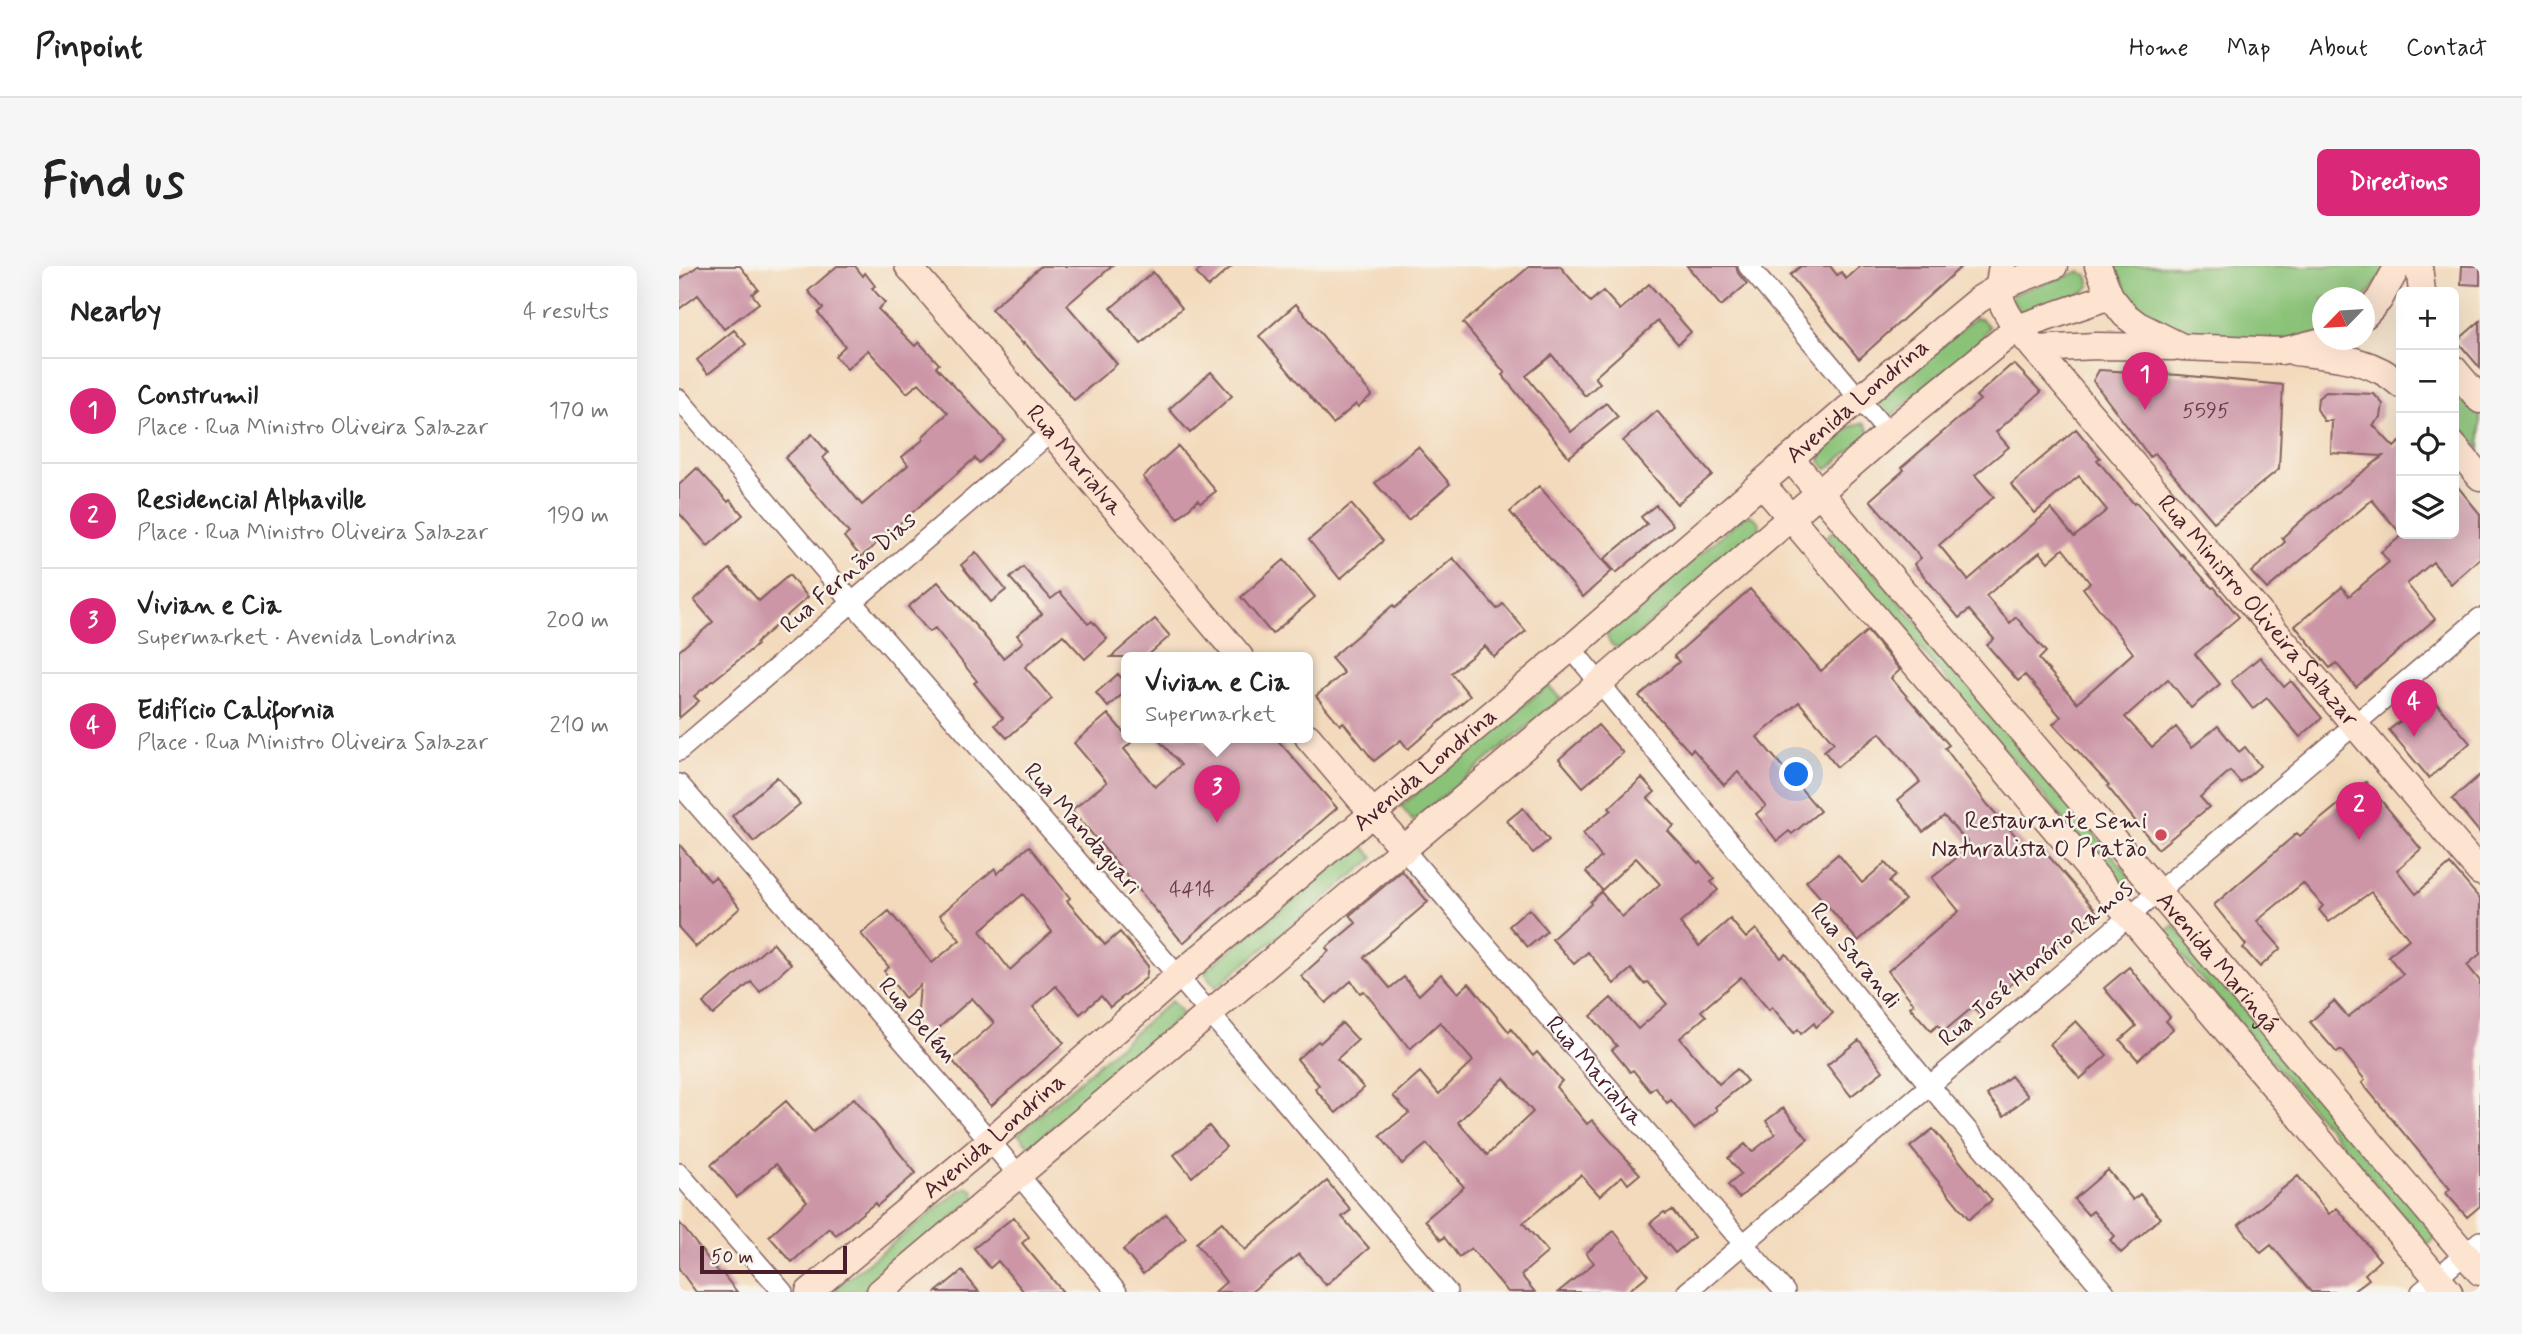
<!DOCTYPE html>
<meta charset="utf-8">
<style>
body{margin:0;font-family:Mynerve,sans-serif;background:#f6f6f6;color:#222}
.controls{position:absolute;right:21px;top:21px;display:grid;overflow:hidden;border-radius:10px;box-shadow:0 7px 28px #0002}
.controls button{width:63px;height:63px;display:grid;place-items:center;padding:0;border:0;border-bottom:2px solid #e0e0e0;background:#fff;color:#222;font:35px sans-serif}
.compass{position:absolute;left:1633px;top:21px;width:63px;height:63px;border-radius:50%;background:#fff;box-shadow:0 7px 28px #0002;rotate:245deg}
.scale{position:absolute;left:21px;bottom:18px;width:147px;box-sizing:border-box;padding-left:7px;border:4px solid #4a1f2b;border-top:0;font-size:19px;line-height:24px;white-space:nowrap;color:#4a1f2b;-webkit-text-stroke:5px #f7f3e8;paint-order:stroke}
.you{position:absolute;left:1118px;top:509px;width:24px;height:24px;margin:-18px;border:5px solid #fff;border-radius:50%;background:#1a73e8;box-shadow:0 0 0 10px #1a73e833}
.badge{display:grid;place-items:center;width:46px;height:46px;border-radius:50%;background:#db2777;color:#fff;font-size:23px;font-weight:700}
.pin{position:absolute;translate:-50% -58px;filter:drop-shadow(0 2px 4px #0008)}
.pin::after{content:'';position:absolute;top:37px;width:24px;height:21px;background:inherit;clip-path:polygon(0 0,100% 0,50% 100%)}
.popup{position:absolute;left:442px;top:386px;width:192px;height:91px;box-sizing:border-box;display:grid;place-content:center;border-radius:10px;background:#fff;filter:drop-shadow(0 2px 5px #0005);font-size:23px;white-space:nowrap;color:#767676}
.popup b{font-size:26px;color:#222}
.popup::after{content:'';position:absolute;left:50%;top:100%;margin-left:-14px;border:14px solid transparent;border-top-color:#fff}
.list{margin:0;padding:0;list-style:none}
h2{display:flex;justify-content:space-between;align-items:center;height:91px;margin:0;padding:0 28px;font-size:30px}
h2 small{font-size:23px;font-weight:400;color:#767676}
.list li{display:grid;grid-template-columns:46px 1fr auto;gap:21px;align-items:center;box-sizing:border-box;height:105px;padding:0 28px;border-top:2px solid #e0e0e0}
.list b{display:block;font-size:26px;white-space:nowrap}
.list p{margin:0;font-size:23px;white-space:nowrap;color:#767676}
.list em{font-size:23px;font-style:normal;color:#767676}
.icon{flex:none;width:38px;height:38px;fill:none;stroke:currentColor;stroke-width:2;stroke-linecap:round;stroke-linejoin:round}
.map{position:relative;flex:none;width:1801px;height:1026px;overflow:hidden;border-radius:10px}
header{display:flex;align-items:center;gap:42px;box-sizing:border-box;height:98px;padding:0 35px;background:#fff;border-bottom:2px solid #e0e0e0}
header strong{font-size:33px}
nav{display:flex;gap:38px;margin-inline-start:auto;font-size:24px}
.intro{display:flex;align-items:center;justify-content:space-between;box-sizing:border-box;height:168px;padding:0 42px}
h1{margin:0;font-size:49px}
.button{padding:18px 32px;border-radius:10px;background:#db2777;color:#fff;font-size:24px;font-weight:700}
main{display:flex;gap:42px;padding:0 42px}
aside{flex:1;background:#fff;border-radius:10px;box-shadow:0 7px 28px #0002}
.map>svg:first-child{display:block}
</style>
<header>
<strong>Pinpoint</strong>
<nav><a>Home</a><a>Map</a><a>About</a><a>Contact</a></nav>
</header>
<div class="intro"><h1>Find us</h1><a class="button">Directions</a></div>
<main>
<aside>
<h2>Nearby<small>4 results</small></h2>
<ul class="list">
<li><span class="badge">1</span><div><b>Construmil</b><p>Place · Rua Ministro Oliveira Salazar</p></div><em>170 m</em></li>
<li><span class="badge">2</span><div><b>Residencial Alphaville</b><p>Place · Rua Ministro Oliveira Salazar</p></div><em>190 m</em></li>
<li><span class="badge">3</span><div><b>Vivian e Cia</b><p>Supermarket · Avenida Londrina</p></div><em>200 m</em></li>
<li><span class="badge">4</span><div><b>Edifício California</b><p>Place · Rua Ministro Oliveira Salazar</p></div><em>210 m</em></li>
</ul>
</aside>
<div class="map">
<svg width="1801" height="1026" viewBox="0 0 1801 1026">
<rect width="100%" height="100%" fill="#f7f3e8"/>
<filter id="ink" filterUnits="userSpaceOnUse"><feTurbulence type="fractalNoise" baseFrequency=".0143" numOctaves="2"/><feDisplacementMap in="SourceGraphic" scale="14" xChannelSelector="R" yChannelSelector="G"/><feConvolveMatrix kernelMatrix="1 2 1 2 8 2 1 2 1" color-interpolation-filters="sRGB"/></filter>
<filter id="wash" filterUnits="userSpaceOnUse"><feTurbulence type="fractalNoise" baseFrequency=".00686" numOctaves="4" result="noise"/><feDisplacementMap in="SourceGraphic" scale="28" xChannelSelector="R" yChannelSelector="G"/><feGaussianBlur stdDeviation="1.57" result="paint"/><feColorMatrix in="noise" values="0 0 0 0 0 0 0 0 0 0 0 0 0 0 0 0 0 1.4 0 .05"/><feComposite in="paint" operator="in"/></filter>
<g filter="url(#wash)">
<rect width="100%" height="100%" fill="#f3dabc"/>
<!-- green -->
<path fill="#8ac378" stroke="#6a7152" stroke-width="2" d="M 1435,0 L 1710,0 L 1686,32 L 1644,32 L 1643,67 C 1629,70 1615,73 1601,75 C 1580,78 1500,73 1482,64 C 1457,51 1443,25 1435,0 Z
M 1400,6 L 1408,9 L 1411,20 L 1405,26 L 1342,47 L 1332,33 L 1336,27 Z
M 1296,52 L 1303,53 L 1310,61 L 1302,74 L 1212,150 L 1205,151 L 1197,139 L 1198,134 Z
M 1775,119 L 1801,150 L 1801,184 L 1775,153 Z
M 1183,157 L 1187,159 L 1191,168 L 1148,203 L 1141,195 C 1142,182 1170,158 1183,157 Z
M 1071,249 L 1079,255 L 1081,261 L 1078,266 L 944,381 C 936,383 931,379 928,371 L 929,366 L 1063,252 Z
M 1158,262 L 1451,610 L 1440,619 L 1147,271 Z
M 869,419 L 882,433 L 734,555 L 722,540 Z
M 683,578 L 695,592 L 537,721 L 525,706 Z
M 1495,659 L 1760,969 L 1749,979 L 1484,668 Z
M 492,735 L 504,748 L 351,881 L 339,868 Z
M 289,921 L 294,924 L 296,932 L 293,936 L 183,1026 L 152,1026 L 280,925 Z"/>
<g id="blocks">
<!-- building -->
<path fill="#cc96a7" fill-rule="evenodd" d="M 19,0 L 61,0 L 79,23 L 73,28 L 80,37 L 45,63 L 19,29 L 0,43 L 0,14 Z
M 158,0 L 176,0 L 184,10 L 186,7 L 196,20 L 193,22 L 206,37 L 199,43 L 236,80 L 240,76 L 260,98 L 257,101 L 325,173 L 300,197 L 296,192 L 182,291 L 165,271 L 170,267 L 106,192 L 133,168 L 149,187 L 144,192 L 183,239 L 229,199 L 223,191 L 245,173 L 243,171 L 269,147 L 240,117 L 228,127 L 189,84 L 168,103 L 156,90 L 166,80 L 139,47 L 144,42 L 129,25 Z
M 362,0 L 433,0 L 388,39 L 438,98 L 395,134 L 345,76 L 344,78 L 312,43 Z
M 525,0 L 553,0 L 529,21 L 517,7 Z
M 851,0 L 881,0 L 911,36 L 924,25 L 941,44 L 970,18 L 1012,66 L 999,78 L 979,55 L 916,111 L 921,117 L 906,130 L 873,89 L 847,110 L 892,166 L 927,137 L 939,151 L 890,191 L 823,109 L 826,107 L 784,57 Z
M 1008,0 L 1057,0 L 1059,7 L 1068,18 L 1042,40 Z
M 1122,0 L 1151,0 L 1158,9 L 1162,6 L 1167,13 L 1182,0 L 1283,0 L 1180,93 L 1111,9 Z
M 1783,0 L 1801,0 L 1801,19 L 1782,18 Z
M 474,6 L 503,42 L 462,78 L 432,42 Z
M 617,38 L 693,129 L 679,141 L 677,138 L 654,158 L 580,70 Z
M 1801,55 L 1801,102 L 1778,75 Z
M 55,64 L 67,78 L 29,108 L 18,94 Z
M 1336,99 L 1362,126 L 1317,166 L 1330,181 L 1296,209 L 1315,231 L 1260,279 L 1289,314 L 1372,243 L 1395,271 L 1428,244 L 1400,210 L 1356,247 L 1332,218 L 1397,163 L 1421,192 L 1418,194 L 1455,238 L 1457,236 L 1502,289 L 1503,288 L 1533,322 L 1535,321 L 1560,351 L 1516,388 L 1541,418 L 1512,442 L 1489,413 L 1446,451 L 1473,481 L 1497,461 L 1513,481 L 1539,460 L 1560,486 L 1566,481 L 1581,500 L 1562,517 L 1551,505 L 1521,531 L 1530,541 L 1479,583 L 1428,520 L 1430,519 L 1374,458 L 1382,451 L 1346,409 L 1339,415 L 1308,379 L 1315,373 L 1290,344 L 1280,352 L 1235,298 L 1242,292 L 1191,234 L 1225,204 L 1223,201 L 1301,134 L 1297,130 L 1331,100 ZM 1384,283 L 1411,317 L 1404,322 L 1454,387 L 1398,437 L 1360,393 L 1367,386 L 1337,351 L 1331,357 L 1307,330 L 1361,286 L 1369,296 Z
M 1420,104 L 1500,109 L 1604,119 L 1600,203 L 1535,256 L 1476,187 L 1471,191 L 1414,115 Z
M 532,106 L 553,130 L 511,167 L 490,143 Z
M 1647,126 L 1695,128 L 1704,138 L 1702,151 L 1694,159 L 1715,181 L 1722,175 L 1722,268 L 1693,234 L 1588,323 L 1572,306 L 1606,276 L 1603,272 L 1625,252 L 1704,190 L 1652,187 L 1653,155 L 1645,155 L 1638,143 L 1639,132 Z
M 978,145 L 1033,209 L 998,238 L 944,175 Z
M 499,180 L 537,225 L 522,237 L 519,234 L 499,252 L 464,211 Z
M 739,181 L 771,218 L 729,254 L 696,217 Z
M 18,202 L 49,236 L 51,234 L 64,249 L 29,280 L 0,247 L 0,219 Z
M 1775,216 L 1801,248 L 1801,292 L 1772,318 L 1754,296 L 1728,318 L 1756,353 L 1677,421 L 1657,397 L 1651,402 L 1616,360 L 1663,321 L 1670,330 L 1710,296 L 1702,286 L 1725,268 L 1775,268 Z
M 860,220 L 933,305 L 904,331 L 831,246 Z
M 672,238 L 704,275 L 661,313 L 630,274 Z
M 977,239 L 994,259 L 937,307 L 925,293 L 968,258 L 962,251 Z
M 297,286 L 327,324 L 312,336 L 282,299 Z
M 774,292 L 818,343 L 824,338 L 847,365 L 815,391 L 806,380 L 772,407 L 791,430 L 729,483 L 722,474 L 695,495 L 664,456 L 661,459 L 637,430 L 665,407 L 652,392 L 714,339 L 716,342 Z
M 605,294 L 636,331 L 593,368 L 562,331 Z
M 344,301 L 372,333 L 381,326 L 409,358 L 413,355 L 428,373 L 406,393 L 384,369 L 346,401 L 373,433 L 328,472 L 316,459 L 324,452 L 295,417 L 298,415 L 256,362 L 250,366 L 229,341 L 259,316 L 324,392 L 344,376 L 338,369 L 363,348 L 331,312 Z
M 51,303 L 80,335 L 110,309 L 129,331 L 77,377 L 78,379 L 15,430 L 20,435 L 0,452 L 0,385 L 34,356 L 15,334 Z
M 1071,323 L 1142,405 L 1188,365 L 1221,404 L 1212,412 L 1270,479 L 1266,482 L 1309,539 L 1352,587 L 1361,580 L 1417,645 L 1299,747 L 1294,741 L 1264,766 L 1259,759 L 1252,765 L 1231,741 L 1235,738 L 1209,705 L 1280,645 L 1253,612 L 1292,580 L 1265,550 L 1244,566 L 1219,534 L 1241,516 L 1201,467 L 1158,501 L 1145,485 L 1155,477 L 1120,436 L 1078,471 L 1141,545 L 1113,568 L 1110,565 L 1098,575 L 1077,548 L 1087,540 L 1059,506 L 1045,519 L 1014,483 L 1011,486 L 960,430 L 1000,396 L 995,390 Z
M 476,353 L 491,370 L 467,391 L 432,391 Z
M 1581,391 L 1605,421 L 1612,415 L 1643,452 L 1621,471 L 1588,432 L 1574,443 L 1552,415 Z
M 439,408 L 447,417 L 447,425 L 429,441 L 417,427 Z
M 1752,431 L 1791,477 L 1750,512 L 1710,464 Z
M 429,448 L 453,476 L 445,483 L 476,521 L 502,499 L 477,471 L 519,471 L 526,479 L 535,471 L 596,471 L 658,542 L 504,677 L 393,544 L 428,516 L 395,477 Z
M 919,459 L 944,487 L 904,521 L 880,493 Z
M 1801,509 L 1801,567 L 1773,533 Z
M 98,511 L 121,538 L 75,576 L 53,550 Z
M 963,512 L 976,526 L 969,532 L 995,560 L 989,565 L 1019,597 L 1021,595 L 1036,613 L 1032,616 L 1039,624 L 1001,657 L 1020,680 L 1051,653 L 1067,672 L 1077,663 L 1102,692 L 1107,688 L 1154,747 L 1137,761 L 1135,757 L 1122,768 L 1119,763 L 1115,767 L 1093,741 L 1090,744 L 1062,711 L 1022,745 L 1027,750 L 1001,772 L 1040,818 L 1058,803 L 1068,815 L 1036,841 L 1038,844 L 1015,863 L 992,834 L 988,837 L 976,821 L 971,825 L 954,804 L 951,806 L 933,784 L 938,780 L 912,750 L 932,732 L 959,763 L 988,738 L 969,716 L 965,718 L 952,703 L 935,718 L 909,686 L 895,698 L 873,673 L 912,638 L 911,636 L 922,626 L 943,651 L 981,618 L 957,592 L 923,624 L 907,606 L 922,591 L 904,567 L 932,544 L 930,542 Z
M 1687,516 L 1742,583 L 1718,604 L 1737,628 L 1771,598 L 1801,633 L 1801,688 L 1788,699 L 1801,715 L 1801,940 L 1788,951 L 1767,927 L 1771,923 L 1683,817 L 1686,814 L 1662,784 L 1658,787 L 1631,756 L 1655,735 L 1669,751 L 1724,708 L 1709,690 L 1730,673 L 1692,626 L 1650,656 L 1640,644 L 1644,640 L 1624,617 L 1578,655 L 1602,682 L 1581,701 L 1564,682 L 1567,679 L 1535,639 L 1618,567 L 1621,570 Z
M 844,542 L 870,574 L 854,587 L 828,555 Z
M 0,578 L 31,615 L 36,611 L 61,642 L 17,681 L 0,662 Z
M 350,580 L 391,632 L 388,635 L 426,679 L 441,666 L 469,700 L 467,712 L 431,741 L 422,730 L 401,748 L 377,720 L 354,741 L 385,777 L 312,840 L 273,794 L 315,757 L 293,732 L 252,769 L 238,755 L 241,719 L 226,732 L 205,705 L 210,701 L 182,668 L 210,645 L 253,697 L 281,674 L 261,649 L 316,602 L 318,608 ZM 344,628 L 373,666 L 331,704 L 301,665 Z
M 1159,588 L 1183,617 L 1206,597 L 1217,609 L 1210,616 L 1226,634 L 1179,675 L 1127,615 Z
M 723,605 L 749,636 L 685,691 L 711,722 L 725,711 L 740,729 L 762,708 L 779,727 L 790,717 L 830,766 L 832,763 L 854,790 L 858,786 L 883,815 L 877,821 L 908,858 L 913,854 L 961,908 L 949,918 L 943,910 L 921,930 L 902,909 L 844,957 L 869,986 L 842,1009 L 856,1026 L 829,1026 L 792,982 L 780,991 L 765,971 L 762,974 L 746,954 L 785,921 L 748,878 L 723,898 L 701,870 L 730,847 L 714,830 L 741,806 L 760,828 L 794,795 L 761,756 L 731,783 L 685,725 L 681,727 L 672,715 L 647,737 L 622,710 L 650,685 L 647,682 L 677,657 L 671,649 ZM 825,812 L 854,846 L 808,889 L 779,856 Z
M 850,643 L 868,665 L 849,681 L 830,660 Z
M 94,677 L 112,698 L 81,726 L 72,716 L 34,749 L 24,737 Z
M 1450,701 L 1491,751 L 1487,755 L 1494,763 L 1459,794 L 1441,774 L 1457,760 L 1425,722 Z
M 1397,755 L 1428,789 L 1401,813 L 1371,778 Z
M 663,757 L 679,774 L 658,793 L 685,822 L 657,847 L 636,823 L 640,819 L 618,793 L 639,775 L 641,777 Z
M 1180,774 L 1204,805 L 1172,830 L 1148,799 Z
M 1332,810 L 1349,830 L 1325,850 L 1308,829 Z
M 175,832 L 237,907 L 198,940 L 196,937 L 157,969 L 150,962 L 113,996 L 90,970 L 128,935 L 97,898 L 58,931 L 32,899 L 107,835 L 134,866 Z
M 1104,842 L 1129,873 L 1060,932 L 1049,919 L 1062,908 L 1049,892 L 1066,878 L 1073,886 L 1096,868 L 1087,855 Z
M 530,860 L 547,881 L 513,911 L 495,889 Z
M 1254,863 L 1313,934 L 1290,953 L 1231,881 Z
M 1429,904 L 1454,934 L 1461,928 L 1481,952 L 1442,987 L 1431,974 L 1436,970 L 1414,945 L 1409,949 L 1395,933 Z
M 1619,910 L 1650,948 L 1658,942 L 1701,994 L 1686,1008 L 1690,1013 L 1673,1026 L 1632,1026 L 1592,979 L 1582,987 L 1560,959 Z
M 648,915 L 672,944 L 663,951 L 690,982 L 647,1019 L 620,988 L 572,1026 L 536,1026 L 547,1016 L 517,977 L 543,956 L 566,984 Z
M 993,944 L 1015,971 L 996,987 L 971,957 L 985,946 L 987,948 Z
M 487,948 L 507,972 L 464,1008 L 444,984 Z
M 335,951 L 350,971 L 343,977 L 384,1026 L 345,1026 L 319,995 L 311,1002 L 295,982 Z
M 0,956 L 41,1008 L 43,1007 L 58,1026 L 17,1026 L 0,1003 Z
M 935,965 L 969,1009 L 948,1026 L 879,1026 L 915,997 L 907,987 Z
M 283,1005 L 300,1026 L 257,1026 Z"/>
</g>
</g>
<g filter="url(#ink)">
<use href="#blocks" fill-opacity="0" stroke="#85605e" stroke-width="2"/>
<g fill="none" stroke-linecap="round" stroke-linejoin="round">
<!-- street casing -->
<g stroke="#85605e" stroke-width="22">
<g id="street">
<path d="M 1069,0 L 1209,167"/>
<path d="M 0,133 L 173,336 L 499,710 L 768,1026"/>
<path d="M 892,382 L 1251,820 L 1426,1026"/>
<path d="M 0,485 L 372,166"/>
<path d="M 0,518 L 311,875 L 438,1026"/>
<path id="s1" d="M 725,584 L 1106,1026"/>
<path d="M 0,907 L 104,1026"/>
<path d="M 1008,1026 L 1801,352"/>
<path d="M 1742,1026 L 1801,975"/>
</g>
</g>
<!-- secondary casing -->
<g stroke="#85605e" stroke-width="29">
<g id="secondary">
<path id="s2" d="M 229,0 L 372,166 L 561,391"/>
<path id="s3" d="M 1323,0 C 1317,27 1321,39 1338,62 L 1801,606"/>
<path d="M 1419,0 L 1431,30 L 1446,49 L 1459,59 L 1503,81 L 1603,85 L 1647,74"/>
<path d="M 1740,0 L 1743,26"/>
<path d="M 1686,49 L 1700,34 L 1719,0"/>
<path d="M 1356,83 L 1417,80 L 1494,81"/>
<path d="M 1616,86 C 1653,91 1694,92 1722,119"/>
<path d="M 1775,103 L 1801,134"/>
<path d="M 1775,180 L 1801,211"/>
<path id="s4" d="M 1112,193 L 1801,1006"/>
<path d="M 1083,218 L 1770,1026"/>
<path d="M 629,471 L 725,584"/>
<path id="s5" d="M 130,1026 L 311,875 L 499,710 L 892,382 L 1181,132 L 1299,34 L 1319,22 L 1375,0"/>
<path d="M 201,1026 L 921,417 L 1209,167 L 1338,62 L 1431,30"/>
</g>
</g>
<!-- street -->
<use href="#street" stroke="#fff" stroke-width="19"/>
<!-- secondary -->
<use href="#secondary" stroke="#fde4d1" stroke-width="26"/>
</g>
</g>
<!-- markers -->
<circle fill="#d1495b" stroke="#f7f3e8" stroke-width="2.5" cx="1482" cy="569" r="7"/>
<g text-anchor="middle" dominant-baseline="central" stroke-width="5" stroke-linejoin="round" paint-order="stroke">
<!-- number labels -->
<g font-size="21" fill="#6a3d4a">
<text x="1527" y="145">5595</text>
<text x="513" y="624">4414</text>
</g>
<!-- street labels -->
<g font-size="24" fill="#4a1f2b" stroke="#f7f3e8">
<text stroke="none"><textPath href="#s5" startOffset="1376">Avenida Londrina</textPath></text>
<text stroke="none"><textPath href="#s2" startOffset="256">Rua Marialva</textPath></text>
<text transform="translate(170 307) rotate(-41)">Rua Fernão Dias</text>
<text stroke="none"><textPath href="#s3" startOffset="438">Rua Ministro Oliveira Salazar</textPath></text>
<text stroke="none"><textPath href="#s5" startOffset="808">Avenida Londrina</textPath></text>
<text transform="translate(403 563) rotate(49)">Rua Mandaguari</text>
<text transform="translate(1176 690) rotate(51)">Rua Sarandi</text>
<text stroke="none"><textPath href="#s4" startOffset="660">Avenida Maringá</textPath></text>
<text transform="translate(1357 698) rotate(-40)">Rua José Honório Ramos</text>
<text transform="translate(238 755) rotate(49)">Rua Belém</text>
<text stroke="none"><textPath href="#s1" startOffset="292">Rua Marialva</textPath></text>
<text stroke="none"><textPath href="#s5" startOffset="242">Avenida Londrina</textPath></text>
</g>
<!-- poi labels -->
<g font-size="24" fill="#4a1f2b" stroke="#f7f3e8" text-anchor="end">
<text x="1468" y="555">Restaurante Semi<tspan x="1468" dy="28">Naturalista O Pratão</tspan></text>
</g>
</g>
</svg>
<div class="controls">
<button>+</button>
<button>−</button>
<button><svg class="icon" aria-label="locate" viewBox="0 0 24 24"><circle cx="12" cy="12" r="6"/><path d="M12 2v4M12 18v4M2 12h4M18 12h4"/></svg></button>
<button><svg class="icon" aria-label="layers" viewBox="0 0 24 24"><path d="M12 4l9 5-9 5-9-5zM3 14l9 5 9-5"/></svg></button>
</div>
<svg class="compass" viewBox="-18 -18 36 36"><path d="M0-13l5 13h-10z" fill="#e53935"/><path d="M0 13l5-13h-10z" fill="#767676"/></svg>
<div class="scale">50 m</div>
<div class="you"></div>
<div class="pin badge" style="left:1466px;top:144px">1</div>
<div class="pin badge" style="left:1680px;top:574px">2</div>
<div class="pin badge" style="left:538px;top:557px">3</div>
<div class="popup"><b>Vivian e Cia</b>Supermarket</div>
<div class="pin badge" style="left:1735px;top:471px">4</div>
</div>
</main>
